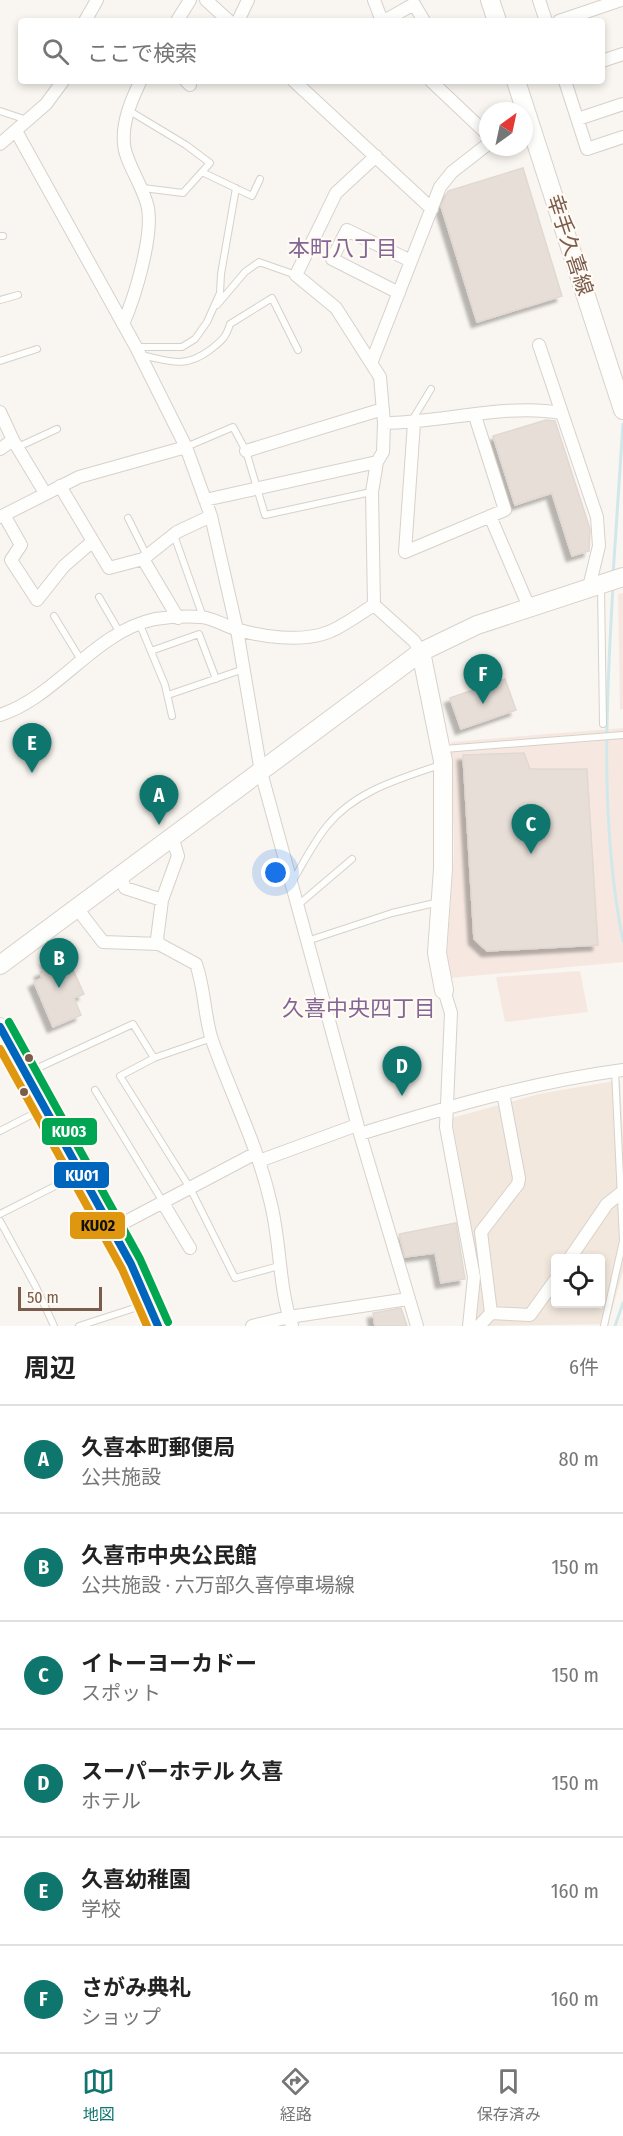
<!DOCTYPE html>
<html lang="ja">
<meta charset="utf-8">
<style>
body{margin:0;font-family:"Fira Sans Condensed","Noto Sans JP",sans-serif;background:#f6f6f6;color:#222}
.controls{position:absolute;right:18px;bottom:18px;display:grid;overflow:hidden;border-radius:6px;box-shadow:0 3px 9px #0003}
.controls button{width:54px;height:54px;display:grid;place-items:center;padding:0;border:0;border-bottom:2px solid #e0e0e0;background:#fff;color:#222;font:30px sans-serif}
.compass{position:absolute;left:479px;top:102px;width:54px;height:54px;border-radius:50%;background:#fff;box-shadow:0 3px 9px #0003;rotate:33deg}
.scale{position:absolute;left:18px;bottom:15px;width:84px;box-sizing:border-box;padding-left:6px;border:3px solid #7a5c4d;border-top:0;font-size:16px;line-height:21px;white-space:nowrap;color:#7a5c4d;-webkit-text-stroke:4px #fffaf3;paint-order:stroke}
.you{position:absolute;left:276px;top:873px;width:21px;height:21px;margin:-15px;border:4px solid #fff;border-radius:50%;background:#1a73e8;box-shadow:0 0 0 9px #1a73e833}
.badge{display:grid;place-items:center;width:39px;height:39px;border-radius:50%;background:#0f766e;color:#fff;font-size:20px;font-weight:700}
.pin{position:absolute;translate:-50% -50px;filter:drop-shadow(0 2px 3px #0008)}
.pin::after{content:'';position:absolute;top:32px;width:21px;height:18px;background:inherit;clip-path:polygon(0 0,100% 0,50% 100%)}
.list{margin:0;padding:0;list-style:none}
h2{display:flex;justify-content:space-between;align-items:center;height:78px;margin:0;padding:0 24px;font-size:26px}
h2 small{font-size:20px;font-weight:400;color:#767676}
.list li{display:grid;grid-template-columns:39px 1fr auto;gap:18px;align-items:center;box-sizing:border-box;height:108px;padding:0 24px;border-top:2px solid #e0e0e0}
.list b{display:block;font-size:22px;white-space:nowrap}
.list p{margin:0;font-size:20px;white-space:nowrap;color:#767676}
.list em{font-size:20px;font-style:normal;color:#767676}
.icon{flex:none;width:33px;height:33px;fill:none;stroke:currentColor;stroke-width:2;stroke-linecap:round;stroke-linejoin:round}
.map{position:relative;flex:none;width:623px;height:1326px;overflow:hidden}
.search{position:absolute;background:#fff;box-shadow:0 3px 9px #0003;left:18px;right:18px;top:18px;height:66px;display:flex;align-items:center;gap:15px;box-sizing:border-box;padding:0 21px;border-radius:6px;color:#767676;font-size:22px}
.sheet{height:726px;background:#fff}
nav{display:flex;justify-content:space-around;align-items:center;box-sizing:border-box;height:84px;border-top:2px solid #e0e0e0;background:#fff;font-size:16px;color:#767676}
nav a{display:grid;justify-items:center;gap:3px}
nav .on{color:#0f766e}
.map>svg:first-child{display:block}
</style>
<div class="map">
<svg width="623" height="1326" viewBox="0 0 623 1326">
<defs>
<filter id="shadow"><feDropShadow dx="-5.5" dy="5.5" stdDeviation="1.5" flood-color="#0004"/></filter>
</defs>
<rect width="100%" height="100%" fill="#f9f5f0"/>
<!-- residential -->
<path fill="#f2e8de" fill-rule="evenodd" d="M 620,1080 L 623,1136 L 623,1271 L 608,1324 L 471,1326 L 480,1287 L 452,1118 L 539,1094 ZM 556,1258 L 600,1258 L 600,1304 L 556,1304 Z"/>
<!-- commercial -->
<path fill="#f6e8e1" d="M 623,593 L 623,709 L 620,710 L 618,594 Z
M 623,728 L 623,962 L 450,978 L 447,954 L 454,851 L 451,742 Z
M 580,971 L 588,1012 L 505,1022 L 496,977 Z"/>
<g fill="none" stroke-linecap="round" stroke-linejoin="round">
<!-- stream -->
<path stroke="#d0e8ea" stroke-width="3" d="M 613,575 L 623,424
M 613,587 C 606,704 600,826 623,941
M 615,1326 L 623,1303"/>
</g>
<!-- building -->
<path fill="#e6ded7" stroke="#e2d8d2" stroke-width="1.5" filter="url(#shadow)" d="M 523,168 L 562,296 L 477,322 L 441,206 L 448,191 Z
M 546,420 L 555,421 L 590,529 L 589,551 L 572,556 L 552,493 L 515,505 L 493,436 Z
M 505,679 L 516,710 L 461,729 L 450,698 Z
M 524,753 L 530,769 L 587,769 L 598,945 L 487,951 L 474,939 L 463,755 Z
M 65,952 L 84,994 L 74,998 L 81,1015 L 53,1027 L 34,982 L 42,978 L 40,972 L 50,968 L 46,960 Z
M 456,1223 L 465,1279 L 441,1283 L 435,1253 L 405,1257 L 399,1234 Z
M 401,1308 L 407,1326 L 375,1326 L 373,1313 Z"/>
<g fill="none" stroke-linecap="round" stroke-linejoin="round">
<!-- lane casing -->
<g stroke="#d7d1cb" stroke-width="8">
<path id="lane" d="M 128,110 L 186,145 L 210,163 L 183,193 L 143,188
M 0,111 L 27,120
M 202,172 L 252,196 L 260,179
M 0,236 L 3,236
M 0,300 L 18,295
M 217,305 L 245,272 L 259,262 L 296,275
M 137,347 L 182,347 L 195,339 L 207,322 L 220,293 L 221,274 L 236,188
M 141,355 C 170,361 184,369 210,350 C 221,341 226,338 230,324 L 272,298 L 298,350
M 0,361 L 37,349
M 411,422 L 431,389
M 18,447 L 57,429
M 186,447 L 233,427 L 246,451 L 265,515 L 371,492
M 128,518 L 147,556
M 174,535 L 203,617
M 601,587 L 603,724
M 99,597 L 120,633
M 54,616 L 81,660
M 140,625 L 165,685 L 172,716
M 151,651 L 199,634 L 216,679
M 168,695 L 244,669
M 444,749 L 623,735
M 292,882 C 303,864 313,843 327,826 C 355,791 399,779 440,765
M 298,905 L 352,859
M 307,941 L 392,913 L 439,902
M 154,1058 L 120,1076 L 190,1188 L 235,1278 L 279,1266
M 29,1072 L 133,1024 L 154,1058 L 212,1038
M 95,1090 L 163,1202
M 0,1131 L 31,1115
M 0,1214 L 63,1182
M 0,1221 L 36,1287 L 54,1326
M 79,1326 L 147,1304
M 604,1326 L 623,1241 L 615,1071"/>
</g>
<!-- street casing -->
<g stroke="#d7d1cb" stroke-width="14">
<path id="street" d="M 206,0 L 229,21
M 374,0 L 382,21
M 539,0 L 546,21
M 85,21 L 97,0
M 177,21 L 190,0
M 238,21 L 248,0
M 384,21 L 414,4 L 424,21
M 559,21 L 621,0
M 602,61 L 623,54
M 186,81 L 190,85
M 294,81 L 432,209
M 431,81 L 488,135
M 565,81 L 587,149 L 623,137
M 578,119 L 623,104
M 16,131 L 136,347 L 186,447 L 211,516 L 237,630 L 261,772 L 360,1134 L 417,1326
M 0,144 L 46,104 L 63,81
M 376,156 L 336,193 L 296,275 L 336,308 L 380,377 L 384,423 L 383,452 L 377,462 L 372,492 L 374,605 L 414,641 L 421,652
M 399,293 L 332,259 L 347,230 L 411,261
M 123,324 C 135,297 153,237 148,208 C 144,187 125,162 124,144 C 122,122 131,101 140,82
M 539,345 L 597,517 L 599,546 L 589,587
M 372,361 L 440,187 L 452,172 L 488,144
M 0,412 L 13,440 L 45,493
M 384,423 C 441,423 506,403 561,413
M 414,423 L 405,552 L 505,510 L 475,416
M 0,449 L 13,440
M 246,451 L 383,409
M 60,486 L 109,568 L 143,559 L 177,532 L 211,516
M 205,500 L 377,462
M 4,515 L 21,545 L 11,560 L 37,600 L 64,566 L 93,541
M 490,516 L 529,607
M 0,517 L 79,477 L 186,447
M 143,559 L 178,618
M 0,715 C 58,696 94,632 155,619 C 168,617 188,616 201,617 C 213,618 225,626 236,629 C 262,637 300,642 326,633 C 343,627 359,614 374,605
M 172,836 L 178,856 L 162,900 L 157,939 L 159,944 L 196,964 C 205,989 204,1016 212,1040 C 231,1094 257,1144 270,1200 C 281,1241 278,1285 292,1326
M 120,875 L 125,888 L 162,900
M 76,907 L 103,942 L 159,944
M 444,990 L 451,1013 L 446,1127 L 474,1277 L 469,1326
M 360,1134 C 447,1107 533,1082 623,1070
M 259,1161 L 357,1125
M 163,1203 L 190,1248
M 112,1229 L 256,1153
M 570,1258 L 607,1204 L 621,1193
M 491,1313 L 530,1315 L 556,1279
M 252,1326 L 289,1317 L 408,1299
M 479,1326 L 491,1313 L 481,1232 L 518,1184 L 519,1178 L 503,1093"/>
</g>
<!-- secondary casing -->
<g stroke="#d9d2cb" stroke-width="20">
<path id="secondary" d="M 490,0 L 497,21
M 516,81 L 623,410
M 421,652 L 443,761 L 443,869 L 437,953 L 444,990
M 0,965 L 421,652 L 477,625 L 623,577
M 0,1027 L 131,1264 L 158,1326"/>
</g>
<!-- lane -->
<use href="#lane" stroke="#fefefd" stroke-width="6"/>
<!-- street -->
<use href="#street" stroke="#fefefd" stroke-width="12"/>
<!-- secondary -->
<use href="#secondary" stroke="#fefefd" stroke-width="18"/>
<!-- bus-1 casing -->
<g stroke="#fffaf3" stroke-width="12">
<path id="bus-1" d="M 0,1027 L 131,1264 L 158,1326"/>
</g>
<!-- bus-2 casing -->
<g stroke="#fffaf3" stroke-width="12">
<path id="bus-2" d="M 0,1049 L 122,1269 L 147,1326"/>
</g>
<!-- bus-3 casing -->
<g stroke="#fffaf3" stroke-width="12">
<path id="bus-3" d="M 9,1022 L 140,1259 L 168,1322"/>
</g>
<!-- bus-1 -->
<use href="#bus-1" stroke="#0065bd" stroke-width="8"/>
<!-- bus-2 -->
<use href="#bus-2" stroke="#de970f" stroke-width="8"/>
<!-- bus-3 -->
<use href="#bus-3" stroke="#00a651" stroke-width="8"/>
</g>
<!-- markers -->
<g fill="#7a5c4d" stroke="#fffaf3" stroke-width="2">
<circle cx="29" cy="1058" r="5"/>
<circle cx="24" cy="1092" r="5"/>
</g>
<g text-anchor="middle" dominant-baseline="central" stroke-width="4.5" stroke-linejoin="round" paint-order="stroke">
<!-- street labels -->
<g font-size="21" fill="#7a5c4d" stroke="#fffaf3">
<text transform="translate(570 245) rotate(72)">幸手久喜線</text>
</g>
<!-- neighbourhood labels -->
<g font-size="22" fill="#846695" stroke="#fffaf3">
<text x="343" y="248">本町八丁目</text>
<text x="359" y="1008">久喜中央四丁目</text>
</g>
</g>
<g stroke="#fffaf3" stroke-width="2">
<rect x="41" y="1117" width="57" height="29" rx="6" fill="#00a651"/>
<rect x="53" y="1161" width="57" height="28" rx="6" fill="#0065bd"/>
<rect x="69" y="1211" width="57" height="29" rx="6" fill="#de970f"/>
</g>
<g font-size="16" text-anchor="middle" font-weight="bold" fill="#fff">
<text x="69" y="1137">KU03</text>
<text x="82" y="1181">KU01</text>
</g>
<g font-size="16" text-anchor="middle" font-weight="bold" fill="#111">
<text x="98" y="1231">KU02</text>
</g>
</svg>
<div class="controls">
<button><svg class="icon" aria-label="locate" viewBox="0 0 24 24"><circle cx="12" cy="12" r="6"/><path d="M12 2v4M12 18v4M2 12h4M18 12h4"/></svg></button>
</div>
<svg class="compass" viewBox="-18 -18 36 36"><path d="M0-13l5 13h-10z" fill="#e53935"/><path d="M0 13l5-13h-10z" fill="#767676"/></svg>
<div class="scale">50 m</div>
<div class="you"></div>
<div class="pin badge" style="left:159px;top:825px">A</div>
<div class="pin badge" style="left:59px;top:988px">B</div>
<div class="pin badge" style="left:531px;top:854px">C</div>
<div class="pin badge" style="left:402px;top:1096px">D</div>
<div class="pin badge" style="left:32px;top:773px">E</div>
<div class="pin badge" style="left:483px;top:704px">F</div>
<div class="search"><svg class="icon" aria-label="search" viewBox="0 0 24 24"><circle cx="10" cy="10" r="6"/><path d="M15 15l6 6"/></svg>ここで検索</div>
</div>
<section class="sheet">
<h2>周辺<small>6件</small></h2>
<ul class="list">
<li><span class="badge">A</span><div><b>久喜本町郵便局</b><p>公共施設</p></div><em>80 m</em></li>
<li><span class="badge">B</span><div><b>久喜市中央公民館</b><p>公共施設 · 六万部久喜停車場線</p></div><em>150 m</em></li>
<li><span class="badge">C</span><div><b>イトーヨーカドー</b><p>スポット</p></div><em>150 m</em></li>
<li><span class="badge">D</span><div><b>スーパーホテル 久喜</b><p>ホテル</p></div><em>150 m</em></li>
<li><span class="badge">E</span><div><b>久喜幼稚園</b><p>学校</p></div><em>160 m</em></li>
<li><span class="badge">F</span><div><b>さがみ典礼</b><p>ショップ</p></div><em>160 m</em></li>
</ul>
</section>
<nav>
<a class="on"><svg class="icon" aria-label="map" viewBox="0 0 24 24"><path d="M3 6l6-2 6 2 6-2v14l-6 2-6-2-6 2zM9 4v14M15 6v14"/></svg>地図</a>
<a><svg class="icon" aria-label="directions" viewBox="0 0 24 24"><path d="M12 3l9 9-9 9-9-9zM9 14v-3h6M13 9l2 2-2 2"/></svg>経路</a>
<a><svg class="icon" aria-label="saved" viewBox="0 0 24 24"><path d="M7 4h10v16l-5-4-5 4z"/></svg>保存済み</a>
</nav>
